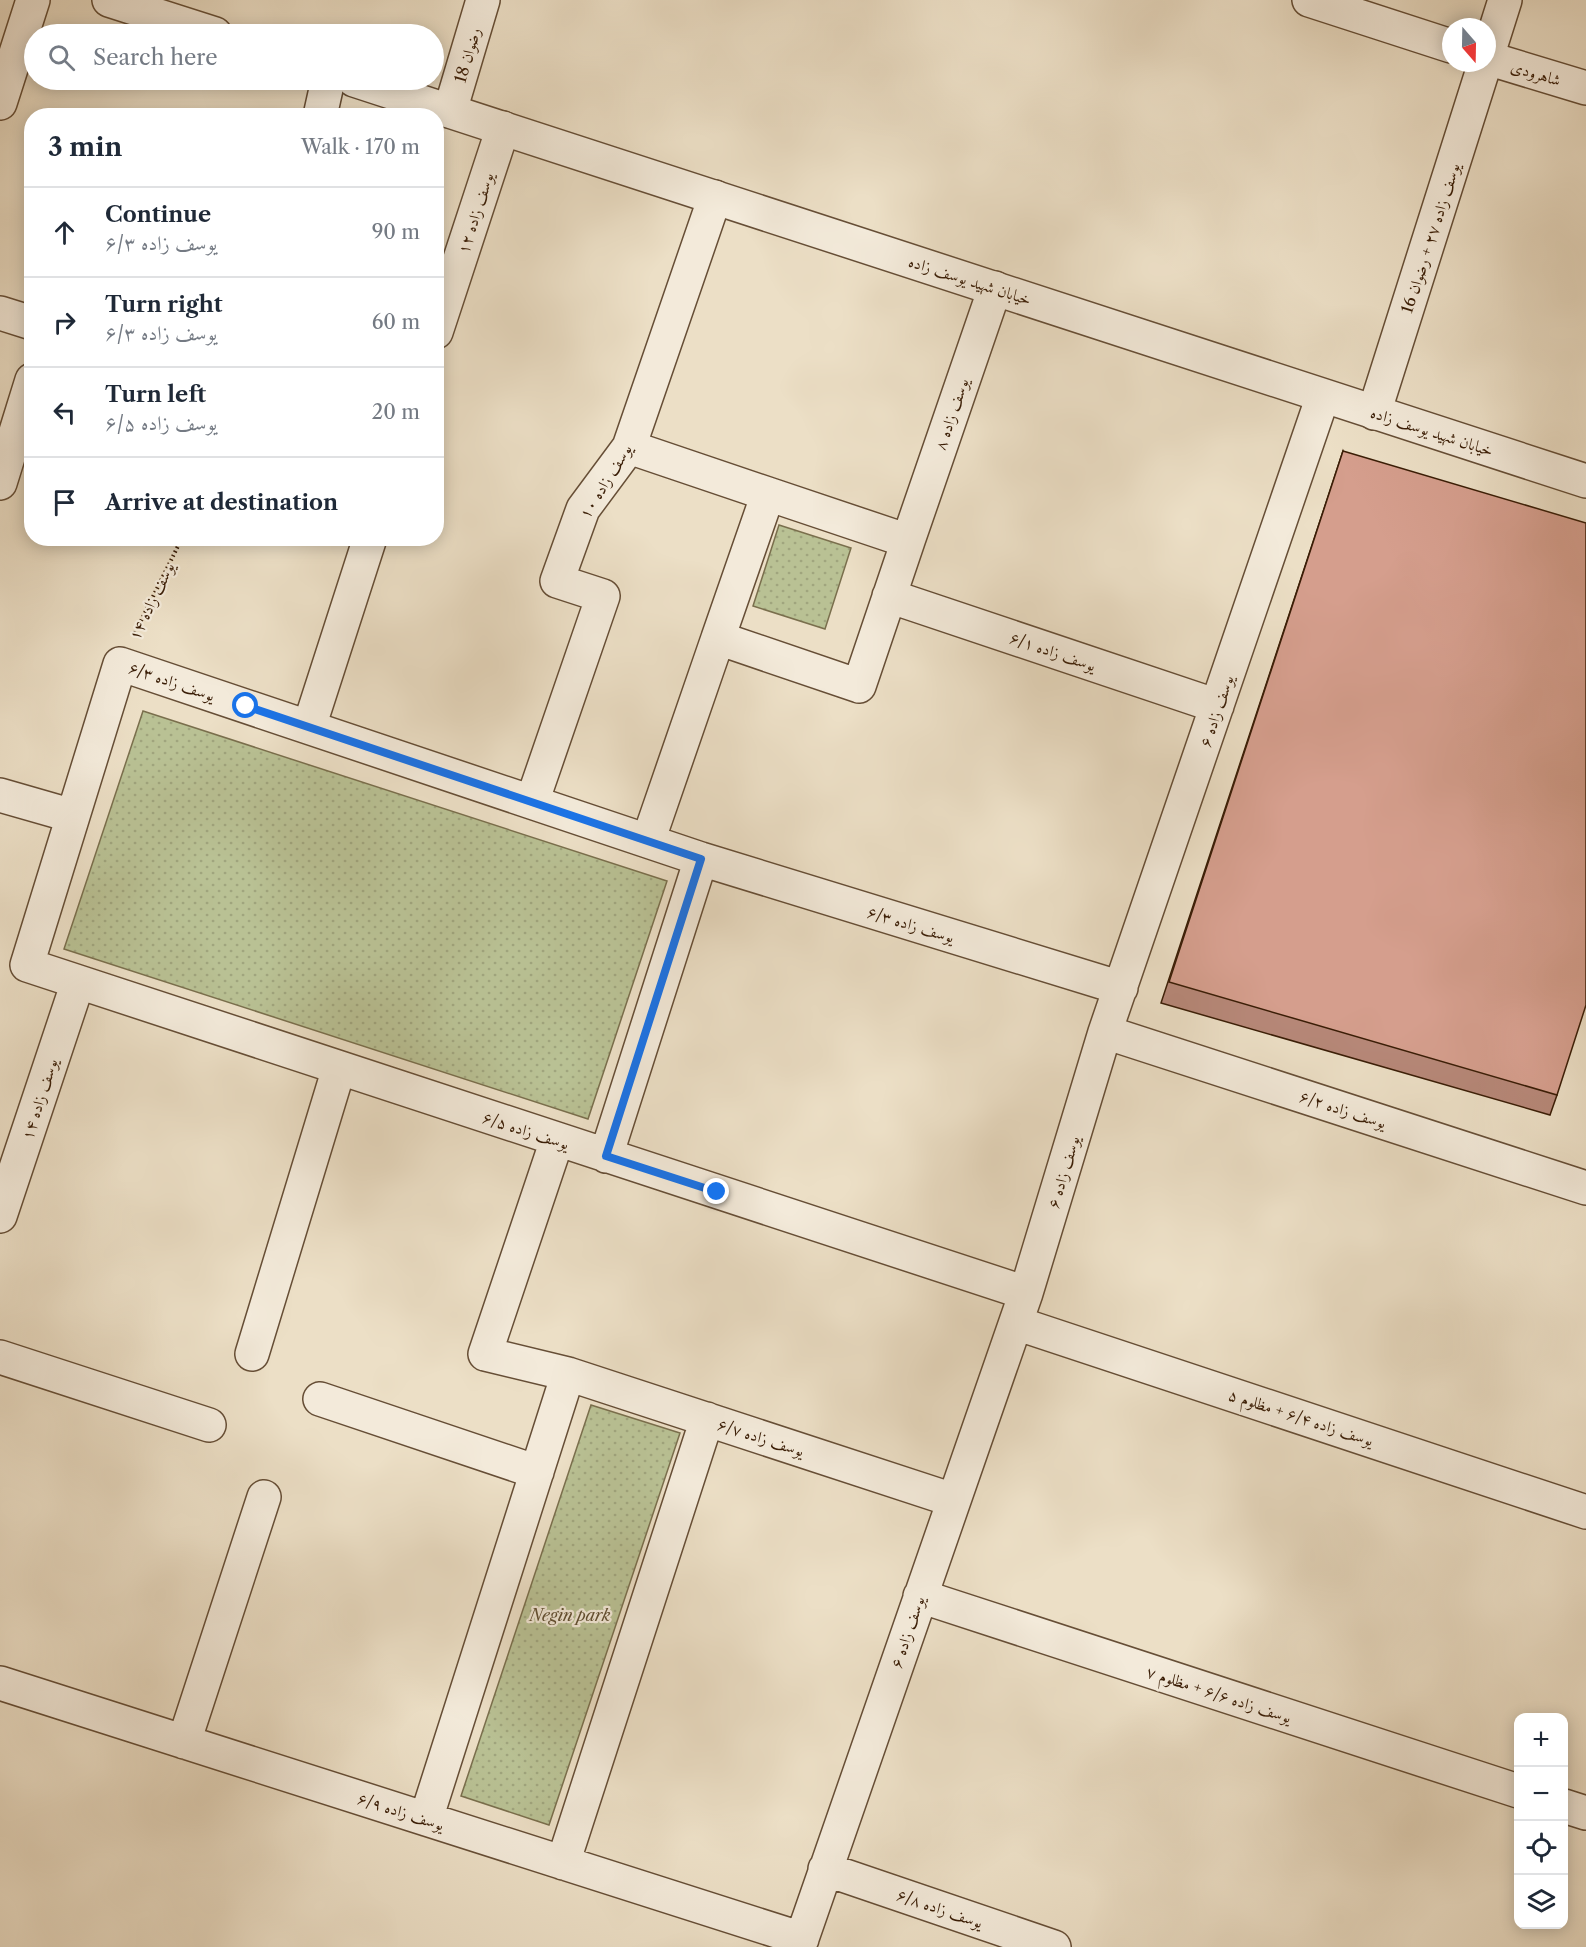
<!DOCTYPE html>
<meta charset="utf-8">
<style>
body{margin:0;font-family:"Libre Caslon Text",Amiri,serif;background:#f6f6f7;color:#1f2937}
.controls{position:absolute;right:18px;bottom:18px;display:grid;overflow:hidden;border-radius:12px;box-shadow:0 3px 15px #0003}
.controls button{width:54px;height:54px;display:grid;place-items:center;padding:0;border:0;border-bottom:2px solid #e0e1e3;background:#fff;color:#1f2937;font:30px sans-serif}
.compass{position:absolute;left:1442px;top:18px;width:54px;height:54px;border-radius:50%;background:#fff;box-shadow:0 3px 15px #0003;rotate:160deg}
.stop{position:absolute;width:18px;height:18px;margin:-14px;border:4px solid #1a73e8;border-radius:50%;background:#fff}
.stop.end{background:#1a73e8;border-color:#fff;box-shadow:0 2px 6px #0008}
.list{margin:0;padding:0;list-style:none}
h2{display:flex;justify-content:space-between;align-items:center;height:78px;margin:0;padding:0 24px;font-size:26px}
h2 small{font-size:20px;font-weight:400;color:#747a83}
.list li{display:grid;grid-template-columns:39px 1fr auto;gap:18px;align-items:center;box-sizing:border-box;height:90px;padding:0 24px;border-top:2px solid #e0e1e3}
.list b{display:block;font-size:22px;white-space:nowrap}
.list p{margin:0;font-size:20px;white-space:nowrap;color:#747a83}
.list em{font-size:20px;font-style:normal;color:#747a83}
.icon{flex:none;width:33px;height:33px;fill:none;stroke:currentColor;stroke-width:2;stroke-linecap:round;stroke-linejoin:round}
.map{position:relative;flex:none;width:1586px;height:1947px;overflow:hidden}
.search{position:absolute;background:#fff;box-shadow:0 3px 15px #0003;left:24px;top:24px;width:420px;height:66px;display:flex;align-items:center;gap:15px;box-sizing:border-box;padding:0 21px;border-radius:33px;color:#747a83;font-size:22px}
.panel{position:absolute;background:#fff;box-shadow:0 3px 15px #0003;left:24px;top:108px;width:420px;height:438px;border-radius:24px}
.map>svg:first-child{display:block}
</style>
<div class="map">
<svg width="1586" height="1947" viewBox="0 0 1586 1947">
<defs>
<pattern id="green-dots" width="8" height="8" patternUnits="userSpaceOnUse" patternTransform="scale(1.5)"><rect width="8" height="8" fill="#b9c194"/><path d="M2 2h.1M6 6h.1" fill="none" stroke="#a0a57e" stroke-width="1.8" stroke-linecap="round"/></pattern>
</defs>
<rect width="100%" height="100%" fill="#ecdfc6"/>
<filter id="stains"><feTurbulence type="fractalNoise" baseFrequency=".00333" numOctaves="4"/><feColorMatrix values="0 0 0 0 .2 0 0 0 0 .09 0 0 0 0 .02 0 0 0 .5 -.17"/></filter>
<radialGradient id="worn" r=".72"><stop offset=".6" stop-color="#630" stop-opacity="0"/><stop offset="1" stop-color="#630" stop-opacity=".3"/></radialGradient>
<!-- green -->
<path fill="url(#green-dots)" stroke="#7a6f4d" stroke-width="1.5" d="M 779,525 L 851,548 L 825,629 L 753,606 Z
M 143,711 L 667,881 L 588,1119 L 64,949 Z
M 591,1405 L 680,1433 L 549,1825 L 461,1796 Z"/>
<g fill="none" stroke-linecap="round" stroke-linejoin="round">
<!-- minor casing -->
<g stroke="#664e36" stroke-width="36">
<path id="minor" d="M 1309,0 L 1451,46
M 1487,57 L 1505,0
M 1487,58 L 1586,88
M 0,103 L 33,0
M 450,111 L 483,0
M 320,116 L 328,80
M 0,313 L 32,323
M 436,332 L 503,128
M 1374,413 L 1485,63
M 629,447 L 768,494
M 0,483 L 32,380
M 768,494 L 908,541 L 859,686 L 718,638 Z
M 908,541 L 995,288
M 889,596 L 1217,706
M 309,727 L 370,538
M 0,795 L 73,816
M 532,802 L 603,596 L 557,581 L 583,509 L 629,447 L 715,197
M 648,841 L 718,638
M 1105,1032 L 1586,1188
M 557,1140 L 485,1354 L 568,1374 L 953,1500
M 606,1156 L 701,859
M 0,1216 L 78,982
M 1026,1293 L 27,965 L 120,664 L 701,859 L 1121,988
M 1016,1323 L 1586,1512
M 252,1354 L 339,1068
M 0,1357 L 209,1425
M 320,1399 L 537,1472
M 920,1596 L 1518,1791
M 0,1683 L 802,1939
M 184,1742 L 264,1497
M 1564,1806 L 1586,1813
M 426,1819 L 568,1374
M 563,1863 L 707,1419
M 825,1869 L 1054,1947
M 799,1947 L 1026,1293 L 1105,1032 L 1323,396"/>
</g>
<!-- tertiary casing -->
<g stroke="#664e36" stroke-width="36">
<path id="tertiary" d="M 109,0 L 215,34
M 354,80 L 1586,481"/>
</g>
<!-- path -->
<path stroke="#3a1d06" stroke-width="4" stroke-dasharray="1.5 3" stroke-linecap="butt" d="M 135,633 L 182,538"/>
<!-- minor -->
<use href="#minor" stroke="#f3eada" stroke-width="33"/>
<!-- tertiary -->
<use href="#tertiary" stroke="#f3eada" stroke-width="33"/>
</g>
<!-- wall -->
<path fill="#b78879" stroke="#3a1d06" stroke-width="1.5" d="M 1343,451 L 1557,1095 L 1550,1115 L 1161,1003 Z"/>
<!-- building -->
<path fill="#d59e8d" stroke="#3a1d06" stroke-width="1.5" d="M 1343,451 L 1586,523 L 1586,1005 L 1557,1095 L 1169,982 Z"/>
<g fill="none" stroke-linecap="round" stroke-linejoin="round">
<!-- route -->
<path stroke="#1a73e8" stroke-width="8" d="M 246,706 L 701,859 L 606,1156 L 717,1192"/>
</g>
<g text-anchor="middle" dominant-baseline="central" stroke-width="4.5" stroke-linejoin="round" paint-order="stroke">
<!-- street labels -->
<g font-size="16" fill="#3a1d06" stroke="#f3eada">
<text transform="translate(467 55) rotate(-74)">رضوان 18</text>
<text transform="translate(1536 73) rotate(17)">شاهرودی</text>
<text transform="translate(475 213) rotate(-72)">یوسف زاده ۱۲</text>
<text transform="translate(1430 238) rotate(-72)">یوسف زاده ۲۷ + رضوان 16</text>
<text transform="translate(970 280) rotate(18)">خیابان شهید یوسف زاده</text>
<text transform="translate(951 414) rotate(-71)">یوسف زاده ۸</text>
<text transform="translate(1432 431) rotate(18)">خیابان شهید یوسف زاده</text>
<text transform="translate(605 481) rotate(-58)">یوسف زاده ۱۰</text>
<text transform="translate(151 601) rotate(-64)">یوسف زاده ۱۴</text>
<text transform="translate(1053 651) rotate(19)">یوسف زاده ۶/۱</text>
<text transform="translate(172 681) rotate(19)">یوسف زاده ۶/۳</text>
<text transform="translate(1216 711) rotate(-71)">یوسف زاده ۶</text>
<text transform="translate(911 924) rotate(17)">یوسف زاده ۶/۳</text>
<text transform="translate(39 1099) rotate(-72)">یوسف زاده ۱۴</text>
<text transform="translate(1343 1109) rotate(18)">یوسف زاده ۶/۲</text>
<text transform="translate(526 1130) rotate(18)">یوسف زاده ۶/۵</text>
<text transform="translate(1063 1172) rotate(-73)">یوسف زاده ۶</text>
<text transform="translate(1301 1417) rotate(18)">یوسف زاده ۶/۴ + مظلوم ۵</text>
<text transform="translate(761 1437) rotate(18)">یوسف زاده ۶/۷</text>
<text transform="translate(907 1632) rotate(-71)">یوسف زاده ۶</text>
<text transform="translate(1219 1694) rotate(18)">یوسف زاده ۶/۶ + مظلوم ۷</text>
<text transform="translate(401 1811) rotate(18)">یوسف زاده ۶/۹</text>
<text transform="translate(940 1908) rotate(19)">یوسف زاده ۶/۸</text>
</g>
<!-- park labels -->
<g font-size="16" font-style="italic" fill="#604e31" stroke="#f3eada">
<text x="570" y="1615">Negin park</text>
</g>
</g>
<rect width="100%" height="100%" filter="url(#stains)"/>
<rect width="100%" height="100%" fill="url(#worn)"/>
</svg>
<div class="controls">
<button>+</button>
<button>−</button>
<button><svg class="icon" aria-label="locate" viewBox="0 0 24 24"><circle cx="12" cy="12" r="6"/><path d="M12 2v4M12 18v4M2 12h4M18 12h4"/></svg></button>
<button><svg class="icon" aria-label="layers" viewBox="0 0 24 24"><path d="M12 4l9 5-9 5-9-5zM3 14l9 5 9-5"/></svg></button>
</div>
<svg class="compass" viewBox="-18 -18 36 36"><path d="M0-13l5 13h-10z" fill="#e53935"/><path d="M0 13l5-13h-10z" fill="#747a83"/></svg>
<div class="stop" style="left:246px;top:706px"></div>
<div class="stop end" style="left:717px;top:1192px"></div>
<div class="search"><svg class="icon" aria-label="search" viewBox="0 0 24 24"><circle cx="10" cy="10" r="6"/><path d="M15 15l6 6"/></svg>Search here</div>
<section class="panel">
<h2>3 min<small>Walk · 170 m</small></h2>
<ul class="list">
<li><svg class="icon" aria-label="ahead" viewBox="0 0 24 24"><path d="M12 20V5M6 11l6-6 6 6"/></svg><div><b>Continue</b><p>یوسف زاده ۶/۳</p></div><em>90 m</em></li>
<li><svg class="icon" aria-label="right" viewBox="0 0 24 24"><path d="M7 20v-9h11M14 6l5 5-5 5"/></svg><div><b>Turn right</b><p>یوسف زاده ۶/۳</p></div><em>60 m</em></li>
<li><svg class="icon" aria-label="left" viewBox="0 0 24 24"><path d="M17 20v-9H6M10 6l-5 5 5 5"/></svg><div><b>Turn left</b><p>یوسف زاده ۶/۵</p></div><em>20 m</em></li>
<li><svg class="icon" aria-label="arrive" viewBox="0 0 24 24"><path d="M6 21V4h12l-3 4 3 4H6"/></svg><div><b>Arrive at destination</b></div></li>
</ul>
</section>
</div>
